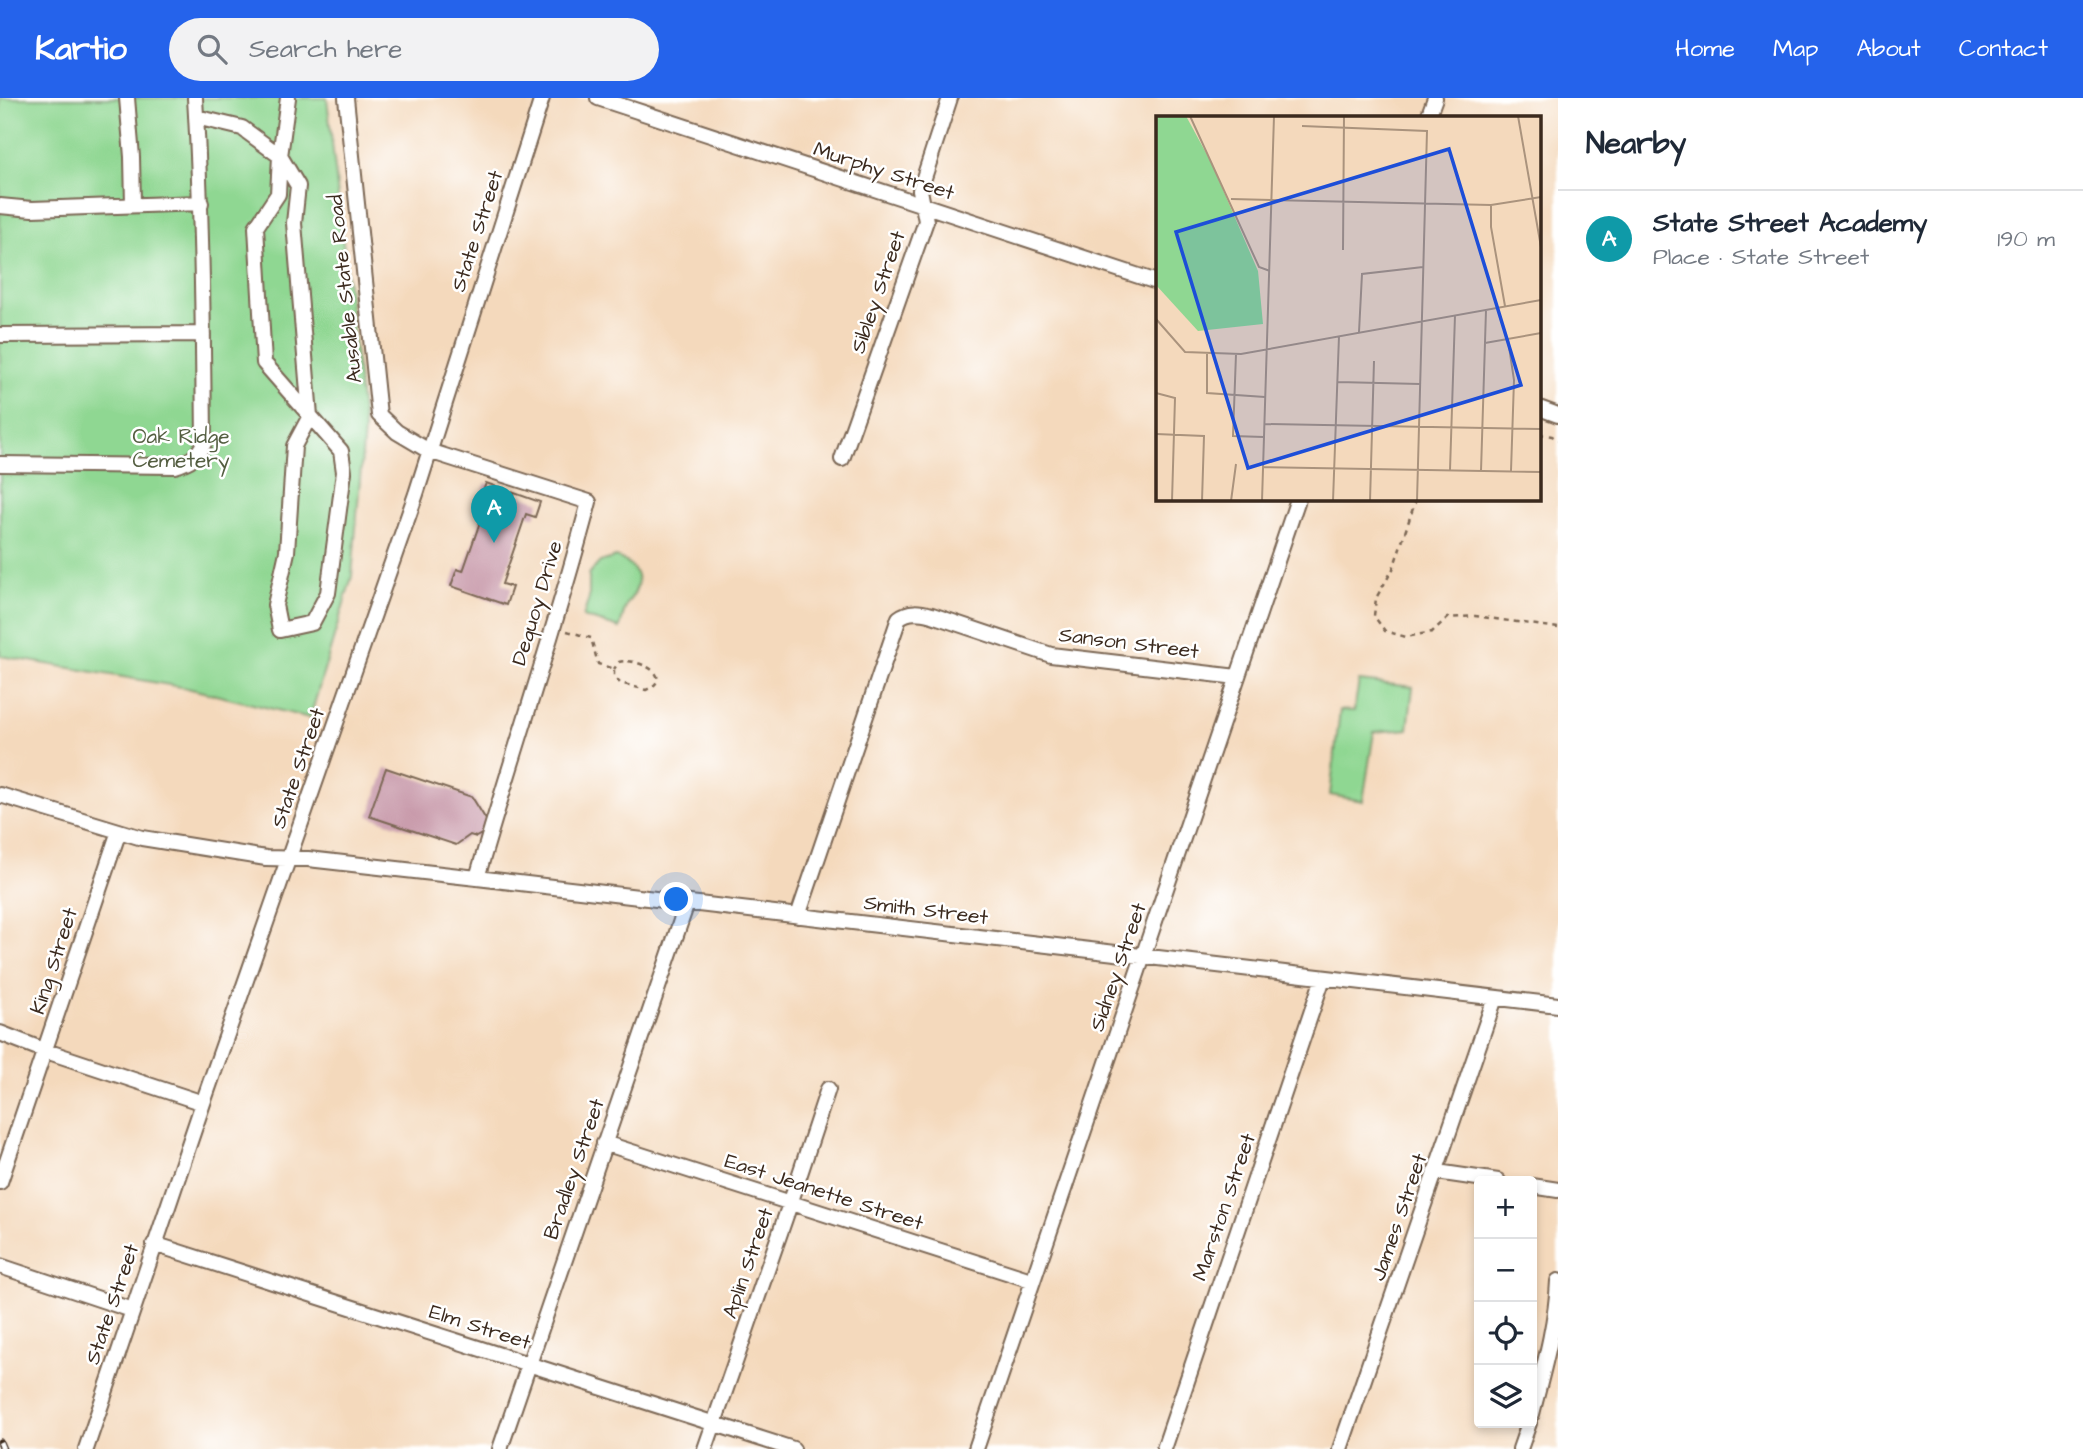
<!DOCTYPE html>
<meta charset="utf-8">
<style>
body{margin:0;font-family:"Architects Daughter",sans-serif;background:#f2f2f3;color:#1f2937}
.controls{position:absolute;right:21px;bottom:21px;display:grid;overflow:hidden;border-radius:7px;box-shadow:0 4px 10px #0003}
.controls button{width:63px;height:63px;display:grid;place-items:center;padding:0;border:0;border-bottom:2px solid #e0e1e3;background:#fff;color:#1f2937;font:35px sans-serif}
.you{position:absolute;left:677px;top:802px;width:24px;height:24px;margin:-18px;border:5px solid #fff;border-radius:50%;background:#1a73e8;box-shadow:0 0 0 10px #1a73e833}
.badge{display:grid;place-items:center;width:46px;height:46px;border-radius:50%;background:#2563eb;color:#fff;font-size:23px;font-weight:700}
.pin{position:absolute;translate:-50% -58px;filter:drop-shadow(0 2px 4px #0008)}
.pin::after{content:'';position:absolute;top:37px;width:24px;height:21px;background:inherit;clip-path:polygon(0 0,100% 0,50% 100%)}
.list{margin:0;padding:0;list-style:none}
h2{display:flex;justify-content:space-between;align-items:center;height:91px;margin:0;padding:0 28px;font-size:30px}
h2 small{font-size:23px;font-weight:400;color:#747a83}
.list li{display:grid;grid-template-columns:46px 1fr auto;gap:21px;align-items:center;box-sizing:border-box;height:98px;padding:0 28px;border-top:2px solid #e0e1e3}
.list b{display:block;font-size:26px;white-space:nowrap}
.list p{margin:0;font-size:23px;white-space:nowrap;color:#747a83}
.list em{font-size:23px;font-style:normal;color:#747a83}
.icon{flex:none;width:38px;height:38px;fill:none;stroke:currentColor;stroke-width:2;stroke-linecap:round;stroke-linejoin:round}
.map{position:relative;flex:none;width:1558px;height:1351px;overflow:hidden}
header{display:flex;align-items:center;gap:42px;box-sizing:border-box;height:98px;padding:0 35px;background:#2563eb;color:#fff}
header strong{font-size:33px}
nav{display:flex;gap:38px;margin-inline-start:auto;font-size:24px}
.search{width:490px;height:63px;background:#f2f2f3;display:flex;align-items:center;gap:18px;box-sizing:border-box;padding:0 24px;border-radius:38px;color:#747a83;font-size:26px}
main{display:flex}
aside{flex:1;background:#fff}
.map>svg:first-child{display:block}
</style>
<header>
<strong>Kartio</strong>
<div class="search"><svg class="icon" aria-label="search" viewBox="0 0 24 24"><circle cx="10" cy="10" r="6"/><path d="M15 15l6 6"/></svg>Search here</div>
<nav><a>Home</a><a>Map</a><a>About</a><a>Contact</a></nav>
</header>
<main>
<div class="map">
<svg width="1558" height="1351" viewBox="0 0 1558 1351">
<rect width="100%" height="100%" fill="#fff"/>
<filter id="ink" filterUnits="userSpaceOnUse"><feTurbulence type="fractalNoise" baseFrequency=".0143" numOctaves="2"/><feDisplacementMap in="SourceGraphic" scale="14" xChannelSelector="R" yChannelSelector="G"/><feConvolveMatrix kernelMatrix="1 2 1 2 8 2 1 2 1" color-interpolation-filters="sRGB"/></filter>
<filter id="wash" filterUnits="userSpaceOnUse"><feTurbulence type="fractalNoise" baseFrequency=".00686" numOctaves="4" result="noise"/><feDisplacementMap in="SourceGraphic" scale="28" xChannelSelector="R" yChannelSelector="G"/><feGaussianBlur stdDeviation="1.57" result="paint"/><feColorMatrix in="noise" values="0 0 0 0 0 0 0 0 0 0 0 0 0 0 0 0 0 1.4 0 .05"/><feComposite in="paint" operator="in"/></filter>
<g filter="url(#wash)">
<rect width="100%" height="100%" fill="#f4d9bc"/>
<!-- green -->
<path fill="#8fd792" stroke="#658058" stroke-width="2" d="M 0,0 L 327,0 L 364,332 L 352,478 L 310,620 L 187,590 L 0,558 Z
M 616,459 C 631,464 643,477 635,494 C 633,499 628,502 626,508 C 623,515 622,523 620,530 L 583,519 L 589,500 L 589,476 L 600,464 Z
M 1359,583 L 1413,589 L 1408,631 L 1374,634 L 1363,703 L 1330,697 L 1340,612 L 1354,613 Z"/>
<g id="blocks">
<!-- building -->
<path fill="#c798a9" d="M 486,385 L 540,404 L 535,419 L 526,416 L 502,486 L 512,489 L 506,507 L 451,488 L 457,471 L 463,473 L 487,404 L 480,401 Z
M 386,670 L 472,699 L 488,725 L 485,734 L 476,739 L 470,737 L 456,747 L 369,718 Z"/>
</g>
</g>
<g filter="url(#ink)">
<use href="#blocks" fill-opacity="0" stroke="#7c6755" stroke-width="2"/>
<g fill="none" stroke-linecap="round" stroke-linejoin="round">
<!-- minor casing -->
<g stroke="#7c6755" stroke-width="18">
<path id="minor" d="M 127,0 L 132,59 L 133,106
M 346,0 L 379,317 L 397,334 L 429,353 L 589,404 C 556,530 513,654 477,780
M 598,0 L 1157,184
M 196,19 L 242,30 L 280,58 L 298,88 L 294,125 L 310,318 L 294,348 L 287,454 L 275,507 L 280,532 L 312,525 L 328,495 L 344,374 L 341,353 L 264,265 L 256,129 L 278,96 L 280,58 L 288,0
M 1428,19 L 1435,0
M 0,108 L 32,111 L 201,105
M 0,237 L 203,236
M 1539,310 L 1558,317
M 842,361 L 926,123 L 920,92 L 950,0
M 0,366 L 175,368 C 191,363 197,359 204,345 C 203,230 202,115 195,0
M 0,697 L 142,740 L 266,760 L 308,761 L 477,780 L 1558,907
M 798,818 L 899,520 C 909,512 920,514 932,517 L 1051,557 L 1237,579
M 0,935 L 46,953 L 203,1005
M 604,1045 L 1031,1182
M 1437,1074 L 1498,1083
M 0,1084 L 119,733
M 1532,1088 L 1558,1092
M 154,1146 L 793,1351
M 0,1168 L 132,1212
M 1532,1316 C 1543,1272 1556,1228 1558,1183
M 86,1351 L 203,1005 L 416,396 L 542,0
M 500,1351 L 687,805
M 705,1351 L 790,1106 L 828,991
M 976,1351 L 1298,401
M 1164,1351 L 1323,880
M 1340,1351 L 1495,900
M 1520,1351 L 1529,1325"/>
</g>
<!-- path -->
<path stroke="#7c6755" stroke-width="2.5" stroke-dasharray="5 5" stroke-linecap="butt" d="M 1539,336 L 1552,338 L 1558,342
M 1416,401 L 1393,471 L 1376,500 L 1374,518 L 1385,533 L 1406,539 L 1432,534 L 1447,520 L 1475,518 L 1558,530
M 567,533 L 591,540 L 598,566 L 614,571 L 614,579 L 620,585 L 646,592 C 678,578 635,559 619,564 L 614,571"/>
<!-- minor -->
<use href="#minor" stroke="#fff" stroke-width="14"/>
<!-- rail casing -->
<g stroke="#3b2a1e" stroke-width="7">
<path id="rail" d="M 0,1344 L 3,1351"/>
</g>
<!-- rail -->
<use href="#rail" stroke="#fff" stroke-width="4.5" stroke-dasharray="13" stroke-linecap="butt"/>
</g>
</g>
<g text-anchor="middle" dominant-baseline="central" stroke-width="5" stroke-linejoin="round" paint-order="stroke">
<!-- street labels -->
<g font-size="21" fill="#3b2a1e" stroke="#fff">
<text transform="translate(884 73) rotate(18)">Murphy Street</text>
<text transform="translate(477 133) rotate(-72)">State Street</text>
<text transform="translate(345 191) rotate(-96)">Ausable State Road</text>
<text transform="translate(878 194) rotate(-71)">Sibley Street</text>
<text transform="translate(537 505) rotate(-73)">Dequoy Drive</text>
<text transform="translate(1129 545) rotate(7)">Sanson Street</text>
<text transform="translate(298 670) rotate(-71)">State Street</text>
<text transform="translate(926 812) rotate(7)">Smith Street</text>
<text transform="translate(54 863) rotate(-72)">King Street</text>
<text transform="translate(1118 869) rotate(-71)">Sidney Street</text>
<text transform="translate(574 1071) rotate(-71)">Bradley Street</text>
<text transform="translate(824 1094) rotate(18)">East Jeanette Street</text>
<text transform="translate(1224 1109) rotate(-71)">Marston Street</text>
<text transform="translate(1399 1119) rotate(-71)">James Street</text>
<text transform="translate(748 1165) rotate(-71)">Aplin Street</text>
<text transform="translate(112 1206) rotate(-71)">State Street</text>
<text transform="translate(480 1229) rotate(18)">Elm Street</text>
</g>
<!-- park labels -->
<g font-size="21" fill="#545e41" stroke="#fff">
<text x="181" y="338">Oak Ridge<tspan x="181" dy="24">Cemetery</tspan></text>
</g>
</g>
<!-- overview -->
<g transform="translate(1156 18)">
<rect width="385" height="385" fill="#f4d9bc"/>
<path d="M 0,0 L 30,0 L 55,46 L 102,155 L 107,208 L 42,215 L 0,169 Z" fill="#8fd792"/>
<path fill="none" stroke="#aa937d" stroke-width="2" d="M 34,0 L 103,151 L 114,155M 362,0 L 385,131M 146,10 L 271,15 L 261,385M 75,83 L 335,89 L 385,81M 335,89 L 335,111 L 349,190M 187,134 L 188,0M 0,203 L 29,236 L 85,238 L 385,184M 203,216 L 206,158 L 267,151M 352,224 L 358,264 L 355,355M 329,227 L 385,217M 51,238 L 51,277 L 109,281M 80,238 L 77,320 L 108,321M 182,266 L 264,268M 0,277 L 19,282 L 16,385M 108,308 L 385,313M 0,318 L 48,320 L 46,385M 107,351 L 385,356M 294,354 L 299,199M 325,355 L 330,194M 75,385 L 80,348M 106,385 L 118,0M 177,385 L 183,220M 214,385 L 218,245"/>
<path fill="#1d4ed8" fill-opacity="0.15" stroke="#1d4ed8" stroke-width="3.5" d="M 293,33 L 365,269 L 92,352 L 20,116 Z"/>
<rect width="385" height="385" fill="none" stroke="#3b2a1e" stroke-width="3.5"/>
</g>
</svg>
<div class="controls">
<button>+</button>
<button>−</button>
<button><svg class="icon" aria-label="locate" viewBox="0 0 24 24"><circle cx="12" cy="12" r="6"/><path d="M12 2v4M12 18v4M2 12h4M18 12h4"/></svg></button>
<button><svg class="icon" aria-label="layers" viewBox="0 0 24 24"><path d="M12 4l9 5-9 5-9-5zM3 14l9 5 9-5"/></svg></button>
</div>
<div class="you"></div>
<div class="pin badge" style="left:494px;top:445px;background:#0f9aa8">A</div>
</div>
<aside>
<h2>Nearby<small></small></h2>
<ul class="list">
<li><span class="badge" style="background:#0f9aa8">A</span><div><b>State Street Academy</b><p>Place · State Street</p></div><em>190 m</em></li>
</ul>
</aside>
</main>
